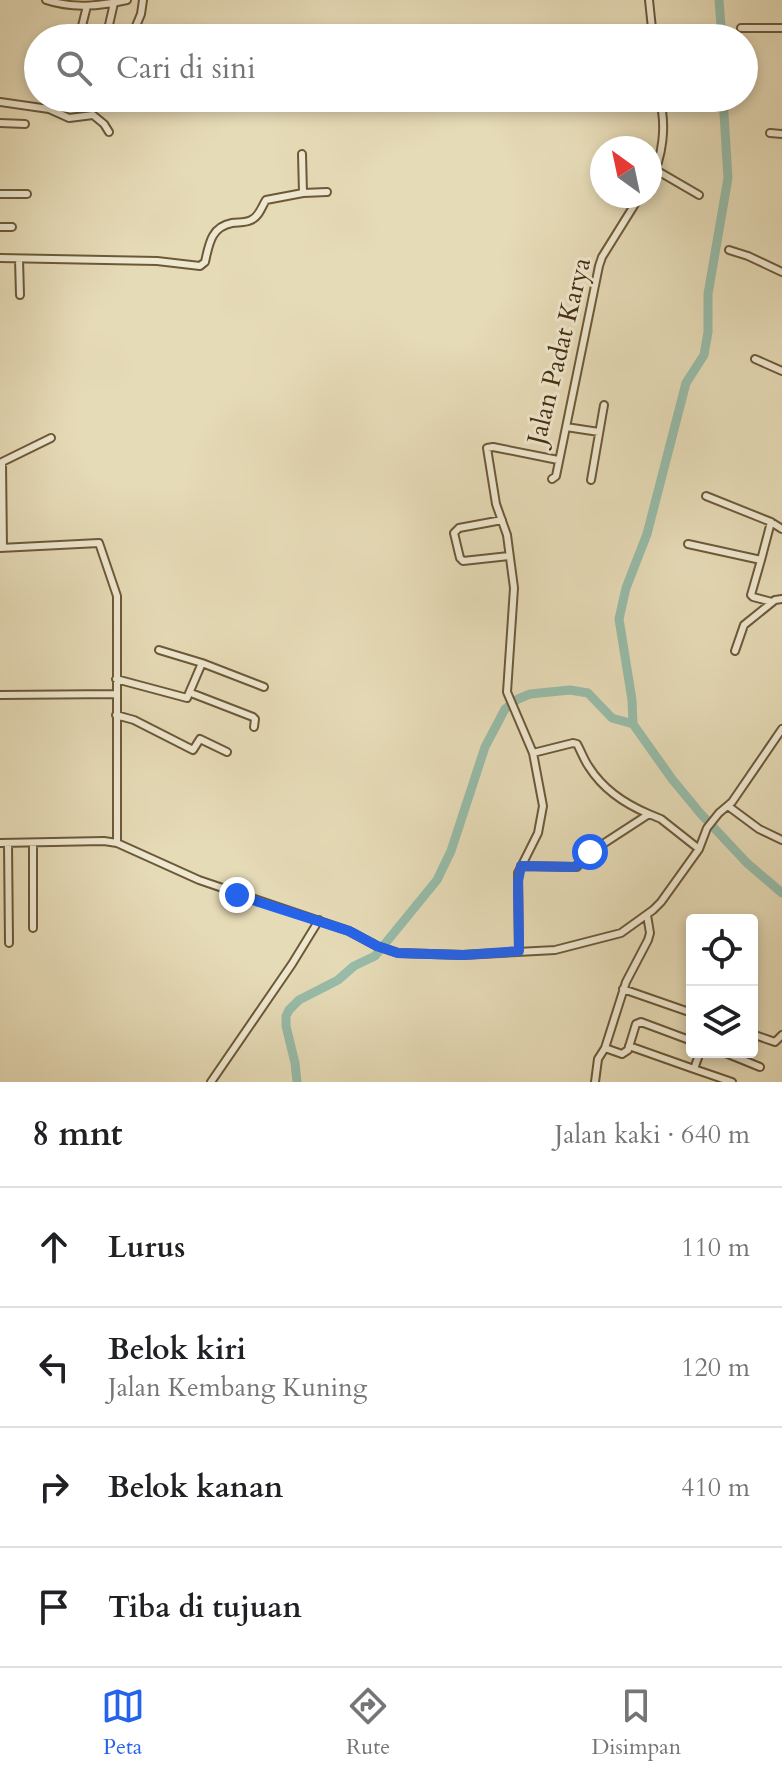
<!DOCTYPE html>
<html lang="id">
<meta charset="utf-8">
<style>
body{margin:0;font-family:Cardo,serif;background:#f6f6f6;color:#202124}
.controls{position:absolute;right:24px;bottom:24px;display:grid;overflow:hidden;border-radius:8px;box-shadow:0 4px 12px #0003}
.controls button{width:72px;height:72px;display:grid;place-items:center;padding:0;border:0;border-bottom:2px solid #e0e0e0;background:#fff;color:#202124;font:40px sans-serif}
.compass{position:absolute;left:590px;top:136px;width:72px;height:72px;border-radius:50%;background:#fff;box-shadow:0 4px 12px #0003;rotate:327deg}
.stop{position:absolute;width:24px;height:24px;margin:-18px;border:6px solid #2563eb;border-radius:50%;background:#fff}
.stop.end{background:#2563eb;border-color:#fff;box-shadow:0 2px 8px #0008}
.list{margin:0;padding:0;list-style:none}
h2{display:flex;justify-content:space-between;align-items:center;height:104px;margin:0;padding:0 32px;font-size:34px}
h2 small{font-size:26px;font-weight:400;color:#757577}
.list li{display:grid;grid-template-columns:52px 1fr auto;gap:24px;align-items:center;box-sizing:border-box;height:120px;padding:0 32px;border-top:2px solid #e0e0e0}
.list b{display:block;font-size:30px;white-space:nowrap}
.list p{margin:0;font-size:26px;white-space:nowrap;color:#757577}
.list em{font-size:26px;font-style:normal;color:#757577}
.icon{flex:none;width:44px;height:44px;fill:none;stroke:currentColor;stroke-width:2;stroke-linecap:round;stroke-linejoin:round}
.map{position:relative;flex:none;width:782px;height:1082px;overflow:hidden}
.search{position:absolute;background:#fff;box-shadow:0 4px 12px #0003;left:24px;right:24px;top:24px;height:88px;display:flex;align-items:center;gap:20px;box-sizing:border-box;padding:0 28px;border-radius:44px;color:#757577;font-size:30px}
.sheet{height:584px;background:#fff}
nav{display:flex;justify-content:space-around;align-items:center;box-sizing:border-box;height:112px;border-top:2px solid #e0e0e0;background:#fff;font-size:22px;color:#757577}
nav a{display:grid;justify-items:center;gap:4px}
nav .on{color:#2563eb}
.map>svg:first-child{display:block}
</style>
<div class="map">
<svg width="782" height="1082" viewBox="0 0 782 1082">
<rect width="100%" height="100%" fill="#e6dbb7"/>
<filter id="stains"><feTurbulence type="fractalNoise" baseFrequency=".0025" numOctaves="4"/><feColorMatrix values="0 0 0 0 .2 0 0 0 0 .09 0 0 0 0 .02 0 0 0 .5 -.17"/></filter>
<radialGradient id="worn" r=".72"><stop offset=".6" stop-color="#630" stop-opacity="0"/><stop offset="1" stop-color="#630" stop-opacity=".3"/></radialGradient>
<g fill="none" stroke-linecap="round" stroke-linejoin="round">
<!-- river -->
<path stroke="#97bca9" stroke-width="9" d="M 719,0 L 722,38
M 723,98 L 728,178 L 708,294 L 708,332 L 704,355 L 686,383 L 647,534 L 626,588 L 619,619 L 632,700 L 633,724 L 672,779 L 700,813 L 747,863 L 782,893
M 297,1082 L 295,1063 L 286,1026 L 286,1016 L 289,1010 L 299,1000 L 338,980 L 354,966 L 375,956 L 437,880 L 451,851 L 485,747 L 505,709 L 518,699 L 530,694 L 570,690 L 588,693 L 612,718 L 633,724"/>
<!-- minor casing -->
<g stroke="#6c5938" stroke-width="10">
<path id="minor" d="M 46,0 C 73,9 100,6 127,0
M 649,0 L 653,38
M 741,28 L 782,28
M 79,38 L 87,6
M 106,38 L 114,3
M 131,38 L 141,14 L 143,0
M 0,102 L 49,109 L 69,118 L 93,115 L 104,124 L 109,132
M 0,123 L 25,124
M 770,133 L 782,134
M 302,154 L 303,193
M 656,170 L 699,195
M 650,181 C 663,158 667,124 659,98
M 0,194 L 27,194
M 0,227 L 12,227
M 729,250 L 748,256 L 782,272
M 0,258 L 157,261 L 200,266 L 205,262 C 209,244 211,227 232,223 C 238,222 246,223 251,220 C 259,217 262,206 266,200 L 303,193 L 327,192
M 19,259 L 20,295
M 755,359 L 782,371
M 566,427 L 599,432
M 552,479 L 556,476 L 599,266 L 602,257 L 640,196
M 591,480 L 604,405
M 706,496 L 771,522 L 782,529
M 502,520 L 459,528 L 454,533 L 460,558 L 463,561 L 509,556
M 688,544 L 761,560 L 771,522
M 0,548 L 99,543 L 117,596 L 117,843
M 3,548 L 2,462 L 51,438
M 761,560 L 751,595 L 753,597 L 772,602
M 735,651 L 744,625 L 775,600 L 782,599
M 202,663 L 264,687
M 116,679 L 187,698 L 202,663 L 159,650
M 191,693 L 253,717 L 255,719 L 254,727
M 0,695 L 116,694
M 116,715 L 134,720 L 193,750 L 200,739 L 227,752
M 533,753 L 573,743 L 577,744 C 581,751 584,760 589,767 C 603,789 625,804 649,814
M 728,806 L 759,829 L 782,840
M 0,843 L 104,841 L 117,843 L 199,880 L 349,931 L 377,946 L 398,953 L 463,955 L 555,950 L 621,933 L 653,910 L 661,902 L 699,849 L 707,828 L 719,813 L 732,802 L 782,729
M 8,843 L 9,943
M 521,866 L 577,867 L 586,855 L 649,814 L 661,819 L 699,849
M 647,915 L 650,933 L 648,940 L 626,982 L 605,1048 L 622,1054 L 628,1050 L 636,1024 L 641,1022 L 692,1041
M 33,928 L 33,843
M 519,951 L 518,873 L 538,833 L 543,806 L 533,753 L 507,692 L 514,588 L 507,535 L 496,504 L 487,448 L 493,447 L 558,460
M 623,989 L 692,1013
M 752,1034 L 775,1042 L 782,1035
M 629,1046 L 694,1069 L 700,1052
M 723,1052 L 760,1067
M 694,1069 L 732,1082
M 211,1082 L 292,964 L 319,920
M 595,1082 L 598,1059 L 605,1048"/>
</g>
<!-- minor -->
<use href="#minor" stroke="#efe8d0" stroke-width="6"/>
</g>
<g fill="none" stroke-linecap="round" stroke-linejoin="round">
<!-- route -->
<path stroke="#2563eb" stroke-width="10" d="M 237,895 L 349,931 L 377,946 L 398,953 L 463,955 L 519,951 L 518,881 L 521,866 L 575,867 L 590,852"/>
</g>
<g text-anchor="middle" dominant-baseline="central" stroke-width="6" stroke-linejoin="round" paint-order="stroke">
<!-- street labels -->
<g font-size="26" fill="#442e0e" stroke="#efe8d0">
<text transform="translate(559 351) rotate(-76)">Jalan Padat Karya</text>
</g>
</g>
<rect width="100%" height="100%" filter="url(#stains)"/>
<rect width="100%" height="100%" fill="url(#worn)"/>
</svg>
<div class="controls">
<button><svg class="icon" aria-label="locate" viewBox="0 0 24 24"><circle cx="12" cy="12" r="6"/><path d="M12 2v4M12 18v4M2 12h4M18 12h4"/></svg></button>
<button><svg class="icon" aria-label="layers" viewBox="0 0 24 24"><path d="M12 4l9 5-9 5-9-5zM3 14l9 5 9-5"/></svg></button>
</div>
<svg class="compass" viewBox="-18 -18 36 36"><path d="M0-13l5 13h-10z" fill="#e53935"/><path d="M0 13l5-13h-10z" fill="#757577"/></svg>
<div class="stop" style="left:590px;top:852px"></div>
<div class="stop end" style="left:237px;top:895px"></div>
<div class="search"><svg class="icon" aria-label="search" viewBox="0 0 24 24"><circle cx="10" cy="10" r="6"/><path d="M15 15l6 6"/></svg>Cari di sini</div>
</div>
<section class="sheet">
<h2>8 mnt<small>Jalan kaki · 640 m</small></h2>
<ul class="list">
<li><svg class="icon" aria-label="ahead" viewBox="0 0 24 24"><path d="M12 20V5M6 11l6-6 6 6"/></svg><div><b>Lurus</b></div><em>110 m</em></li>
<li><svg class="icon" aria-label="left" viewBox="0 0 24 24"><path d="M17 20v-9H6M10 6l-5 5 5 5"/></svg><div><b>Belok kiri</b><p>Jalan Kembang Kuning</p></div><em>120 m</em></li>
<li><svg class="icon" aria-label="right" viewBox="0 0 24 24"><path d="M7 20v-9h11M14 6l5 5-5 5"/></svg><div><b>Belok kanan</b></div><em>410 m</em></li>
<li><svg class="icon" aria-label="arrive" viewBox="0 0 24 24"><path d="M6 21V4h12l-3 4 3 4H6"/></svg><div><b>Tiba di tujuan</b></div></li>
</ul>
</section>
<nav>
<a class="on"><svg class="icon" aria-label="map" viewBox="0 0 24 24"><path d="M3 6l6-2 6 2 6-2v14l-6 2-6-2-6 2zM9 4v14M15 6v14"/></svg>Peta</a>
<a><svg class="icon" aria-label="directions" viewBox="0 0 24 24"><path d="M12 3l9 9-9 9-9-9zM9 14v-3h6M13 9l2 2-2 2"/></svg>Rute</a>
<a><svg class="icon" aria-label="saved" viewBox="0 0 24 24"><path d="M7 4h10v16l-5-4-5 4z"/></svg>Disimpan</a>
</nav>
